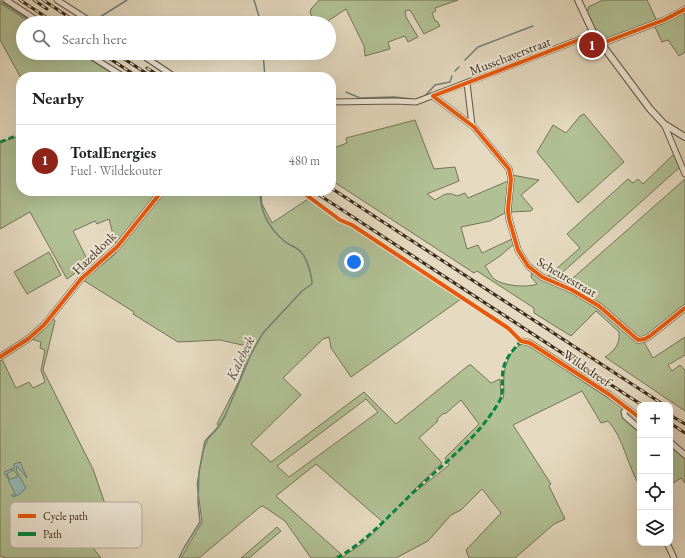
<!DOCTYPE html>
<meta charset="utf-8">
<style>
body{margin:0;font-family:"EB Garamond",serif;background:#f6f6f6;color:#202124}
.controls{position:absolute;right:12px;bottom:12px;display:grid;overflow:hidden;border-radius:8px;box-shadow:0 4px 16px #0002}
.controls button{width:36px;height:36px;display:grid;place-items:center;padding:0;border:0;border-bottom:1px solid #e0e0e0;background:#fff;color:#202124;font:20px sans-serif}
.you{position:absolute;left:354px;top:262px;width:14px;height:14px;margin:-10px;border:3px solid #fff;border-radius:50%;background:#1a73e8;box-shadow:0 0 0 6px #1a73e833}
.badge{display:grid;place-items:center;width:26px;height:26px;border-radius:50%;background:#8f2418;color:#fff;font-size:13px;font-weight:700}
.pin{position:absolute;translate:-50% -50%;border:2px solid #fff;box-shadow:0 1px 4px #0006}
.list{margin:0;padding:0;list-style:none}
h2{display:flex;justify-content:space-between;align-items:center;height:52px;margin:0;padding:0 16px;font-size:17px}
h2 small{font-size:13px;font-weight:400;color:#757577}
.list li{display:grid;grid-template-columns:26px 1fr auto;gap:12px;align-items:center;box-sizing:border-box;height:72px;padding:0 16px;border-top:1px solid #e0e0e0}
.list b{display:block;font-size:15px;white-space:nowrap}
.list p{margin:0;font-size:13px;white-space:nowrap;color:#757577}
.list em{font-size:13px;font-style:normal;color:#757577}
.icon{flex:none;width:22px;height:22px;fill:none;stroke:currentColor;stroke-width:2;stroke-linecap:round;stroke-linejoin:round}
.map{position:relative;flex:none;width:685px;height:558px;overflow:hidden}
.search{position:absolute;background:#fff;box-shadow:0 4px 16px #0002;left:16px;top:16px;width:320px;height:44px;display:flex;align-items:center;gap:10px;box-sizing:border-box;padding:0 14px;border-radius:22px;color:#757577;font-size:15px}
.panel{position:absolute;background:#fff;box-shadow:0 4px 16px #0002;left:16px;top:72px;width:320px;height:124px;border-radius:16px}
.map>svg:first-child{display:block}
</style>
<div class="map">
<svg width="685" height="558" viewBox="0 0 685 558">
<rect width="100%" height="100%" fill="#e5dac0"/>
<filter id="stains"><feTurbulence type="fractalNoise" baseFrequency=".005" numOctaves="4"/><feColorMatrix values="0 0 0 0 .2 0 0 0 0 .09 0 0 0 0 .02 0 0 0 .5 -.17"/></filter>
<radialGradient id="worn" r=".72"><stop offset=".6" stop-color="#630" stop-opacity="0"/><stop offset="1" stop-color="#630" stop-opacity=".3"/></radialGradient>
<!-- green -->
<path fill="#b1c095" stroke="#757456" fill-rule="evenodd" d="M 319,0 L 458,0 L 435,8 L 436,11 L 432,13 L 435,21 L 437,21 L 440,26 L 424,34 L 410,10 L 405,11 L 406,17 L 418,37 L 408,42 L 405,36 L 388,42 L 390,49 L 365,56 L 364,46 L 346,9 L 325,23 L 316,23 L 310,13 L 311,9 Z
M 603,0 L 647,0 L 657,21 L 602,41 L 598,38 L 585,11 L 589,9 L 588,7 Z
M 0,3 L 31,23 L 23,23 L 23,53 L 75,53 L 79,56 L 82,54 L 118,77 L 21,78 L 0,40 Z
M 685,12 L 685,52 L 679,56 L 668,40 L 662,42 L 654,25 L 666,21 Z
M 584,114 L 624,162 L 578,203 L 537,152 L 553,125 L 566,133 L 580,116 Z
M 415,120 L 434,169 L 455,167 L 459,181 L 427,194 L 435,200 C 444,195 447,191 457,196 L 465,193 L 468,198 L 508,181 L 505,213 L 490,221 L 461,227 L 467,249 L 478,245 L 482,253 L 512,239 L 514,244 L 500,256 L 485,266 C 488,270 491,276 494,279 C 503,286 528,288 537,284 L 531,277 L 532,273 C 573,287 606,315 639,343 L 644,342 L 653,358 L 685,337 L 685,355 L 668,365 L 672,371 L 680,365 L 685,370 L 685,411 L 605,357 C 615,350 620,345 619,332 L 596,311 L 571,336 L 534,313 L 534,308 L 477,271 L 474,273 L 331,180 L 331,149 L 347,143 L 346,138 Z
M 21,135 L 21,191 L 261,191 L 262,204 L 272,223 L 308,199 L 296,191 L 299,191 L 330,214 L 355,227 L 461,299 L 351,377 L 331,348 L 329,337 L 323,339 L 283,378 L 301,395 L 251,444 L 271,462 L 364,392 L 396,424 L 469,365 L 471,365 L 491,383 L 500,379 L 501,398 L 503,399 C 505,392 503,384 504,376 C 505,364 512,345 526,343 L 623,408 C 620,420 631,424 640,431 L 640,486 C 627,466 624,438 608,421 L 601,423 L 582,391 L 513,425 L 551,484 L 549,486 L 565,519 L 554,524 L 515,558 L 469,558 L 466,550 L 501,513 L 482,489 L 461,510 L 451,515 L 428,541 L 396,558 L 341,558 L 363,543 L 384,523 L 316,464 L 276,496 L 341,554 L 334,558 L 311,558 L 285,521 L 263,506 L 260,507 L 199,558 L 181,558 L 202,522 L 197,484 L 203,451 L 208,439 L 219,427 L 217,424 L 240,379 L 251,347 L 220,340 L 178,342 L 133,314 L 134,312 L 83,280 L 114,255 L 141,220 L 118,244 L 115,242 L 109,219 L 97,224 L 95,221 L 73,231 L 89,263 L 67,279 L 30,212 L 0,229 L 0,143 ZM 366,399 L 378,412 L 289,477 L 277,466 ZM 461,400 L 479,424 L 445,458 L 449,465 L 414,493 L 413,491 L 442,463 L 419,438 L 438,421 L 437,419 L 444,413 L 445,414 Z
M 674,154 L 680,167 L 554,280 L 547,277 L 580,248 L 567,234 L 628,179 L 633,183 L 638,179 L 643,184 Z
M 512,175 L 539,180 L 521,195 L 533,209 L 531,211 L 511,212 Z
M 685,179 L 685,306 L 645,338 L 638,338 L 613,315 L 565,285 Z
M 49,252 L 61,275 L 27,294 L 14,272 Z
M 53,318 L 55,321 L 43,370 L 93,469 L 104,501 L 110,509 L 109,514 L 82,534 L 101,558 L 6,558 L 0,556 L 0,360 L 2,359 L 16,388 L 29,382 L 33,388 L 45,382 L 41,370 L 45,350 L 40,348 L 41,342 L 31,339 Z
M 670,444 L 685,456 L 685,483 L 681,478 L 670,485 Z
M 277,527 L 281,531 L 249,558 L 241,558 Z"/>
<!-- water -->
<path fill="#96bab8" stroke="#718078" d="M 20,462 L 27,478 L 17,466 L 16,470 L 26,488 L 20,494 L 13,497 L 11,495 L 15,495 L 15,493 L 8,480 L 17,477 L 17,474 L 13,470 L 7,474 L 9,478 L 8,479 L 4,472 L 14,468 L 14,464 Z"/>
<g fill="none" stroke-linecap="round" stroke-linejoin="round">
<!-- stream -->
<path stroke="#718078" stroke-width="1.5" d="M 254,0 L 261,23
M 0,1 L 34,23
M 96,23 L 100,17 L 127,0
M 263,53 L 265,77
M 465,60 L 478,47 L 533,26
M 455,71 L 459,67
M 346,92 L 360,98 L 394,97 L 412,99
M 419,98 L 425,96 L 435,85 L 450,82 L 452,76
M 179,558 L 184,548 L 200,522 L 198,503 L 199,472 L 205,441 L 219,426 L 225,416 L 252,352 L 263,333 L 302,291 L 312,284 C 312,276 307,258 301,252 C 297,247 288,245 283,240 C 268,227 260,210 260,191"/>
<!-- minor casing -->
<g stroke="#645541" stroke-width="7">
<path id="minor" d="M 6,0 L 41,23
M 57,0 L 93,23
M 600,44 L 664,20 L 685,9
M 86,53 L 124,77
M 139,53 L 175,77
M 467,83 L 472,125
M 433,96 L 474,127 L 509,169 L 511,179 L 508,209 L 509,219 L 518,250 L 528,266 L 542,277 L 572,290 L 599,306 L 638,340 L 645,339 L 650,336 L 685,308
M 331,102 L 396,101 L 416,102 L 594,34
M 664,124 L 685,174
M 521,341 L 530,343 L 610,395 L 640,418
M 0,357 L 28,339 L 44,325 L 81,279 L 117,247 L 162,191
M 627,409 L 624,412 L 625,416 L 640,429
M 670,442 L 685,455
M 667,543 L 674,558"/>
</g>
<!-- tertiary casing -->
<g stroke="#645541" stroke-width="8">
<path id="tertiary" d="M 578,0 L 594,34 L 650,109 L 664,124 L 685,137"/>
</g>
<!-- minor -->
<use href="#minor" stroke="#eee7d6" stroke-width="5"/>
<!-- tertiary -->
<use href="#tertiary" stroke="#eee7d6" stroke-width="6"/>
<!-- rail casing -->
<g stroke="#392917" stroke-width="3">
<path id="rail" d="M 20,0 L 55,23
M 34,0 L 47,9
M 43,0 L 78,23
M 101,53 L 138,77
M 115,53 L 152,77
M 147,68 L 161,77
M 331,188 L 664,405
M 313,191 L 642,405
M 670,415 L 685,424
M 670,423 L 685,433"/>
</g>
<!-- rail -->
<use href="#rail" stroke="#eee7d6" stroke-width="1.5" stroke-dasharray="4.5" stroke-linecap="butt"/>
<!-- quiet -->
<path stroke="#00873e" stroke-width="3" stroke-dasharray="6 3" stroke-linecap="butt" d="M 0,142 L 21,134
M 337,558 C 369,540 393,511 420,486 C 448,460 479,436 499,402 C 505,392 501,381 503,370 C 505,358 514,349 521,341 L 518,339"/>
<!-- cycleway casing -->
<g stroke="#eee7d6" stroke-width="6">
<path id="cycleway" d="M 433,96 L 474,127 L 509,169 L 511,179 L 508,209 L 509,219 L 518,250 L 528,266 L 542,277 L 572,290 L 599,306 L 638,340 L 645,339 L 650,336 L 685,308
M 433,96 L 594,34 L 600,44 L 664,20 L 685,9
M 301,191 L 340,220 L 352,225 L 508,328 L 521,341 L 530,343 L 610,395 L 640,418
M 0,357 L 28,339 L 44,325 L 81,279 L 117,247 L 162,191"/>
</g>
<!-- cycleway -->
<use href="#cycleway" stroke="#e8590c" stroke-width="4"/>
</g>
<g text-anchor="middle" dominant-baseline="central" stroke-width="4" stroke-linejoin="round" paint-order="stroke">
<!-- street labels -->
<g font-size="13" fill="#392917" stroke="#eee7d6">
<text transform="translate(510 56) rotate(-21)">Musschaverstraat</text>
<text transform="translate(94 253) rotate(-44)">Hazeldonk</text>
<text transform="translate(567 277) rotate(30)">Scheurestraat</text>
<text transform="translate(587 368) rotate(34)">Wildedreef</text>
</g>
<!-- water labels -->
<g font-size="14" font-style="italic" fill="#504d3f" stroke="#eee7d6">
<text transform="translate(240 358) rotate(-64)">Kalebeek</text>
</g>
</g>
<!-- legend -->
<rect x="10" y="502" width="132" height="46" rx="6" fill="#eee7d6" stroke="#b8ae9d" stroke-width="1"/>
<rect x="18" y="514" width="18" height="4" fill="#e8590c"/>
<rect x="18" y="532" width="18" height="4" fill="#00873e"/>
<g font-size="11" fill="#392917">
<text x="43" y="520">Cycle path</text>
<text x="43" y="538">Path</text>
</g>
<rect width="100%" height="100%" filter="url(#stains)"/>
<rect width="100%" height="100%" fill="url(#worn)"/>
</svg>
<div class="controls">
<button>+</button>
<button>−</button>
<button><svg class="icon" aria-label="locate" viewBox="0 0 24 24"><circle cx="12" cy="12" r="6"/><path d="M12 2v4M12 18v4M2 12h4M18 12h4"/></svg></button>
<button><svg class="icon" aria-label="layers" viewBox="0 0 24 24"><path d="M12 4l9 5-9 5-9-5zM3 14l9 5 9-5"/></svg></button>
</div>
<div class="you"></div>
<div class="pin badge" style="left:592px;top:45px">1</div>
<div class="search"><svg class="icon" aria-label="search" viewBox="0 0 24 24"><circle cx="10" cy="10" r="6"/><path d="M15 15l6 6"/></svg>Search here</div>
<section class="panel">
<h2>Nearby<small></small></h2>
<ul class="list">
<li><span class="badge">1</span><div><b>TotalEnergies</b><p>Fuel · Wildekouter</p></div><em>480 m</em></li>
</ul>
</section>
</div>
